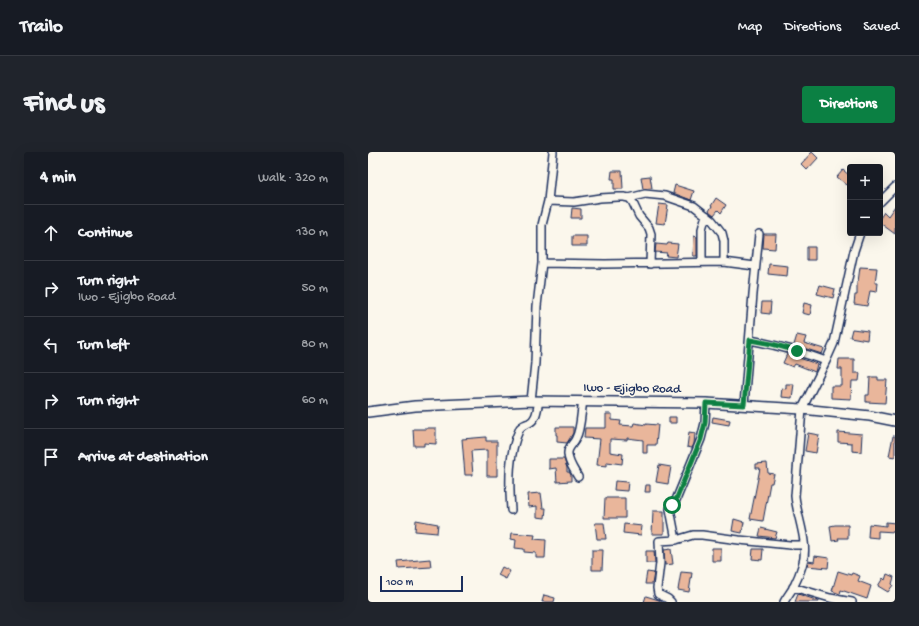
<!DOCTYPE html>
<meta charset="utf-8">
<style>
body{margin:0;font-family:"Gochi Hand",sans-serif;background:#20242c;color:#f1f3f6}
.controls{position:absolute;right:12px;top:12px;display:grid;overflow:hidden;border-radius:4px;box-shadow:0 4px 16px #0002}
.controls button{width:36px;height:36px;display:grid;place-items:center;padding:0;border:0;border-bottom:1px solid #363941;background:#171b24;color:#f1f3f6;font:20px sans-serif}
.scale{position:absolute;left:12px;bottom:10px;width:83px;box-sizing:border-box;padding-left:4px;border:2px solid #1b2f5e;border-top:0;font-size:11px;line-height:14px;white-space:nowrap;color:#1b2f5e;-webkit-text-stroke:3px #fbf7ec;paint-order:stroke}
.stop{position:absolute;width:12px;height:12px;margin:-9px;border:3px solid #0b8043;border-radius:50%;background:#fff}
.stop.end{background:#0b8043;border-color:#fff;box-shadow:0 1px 4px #0008}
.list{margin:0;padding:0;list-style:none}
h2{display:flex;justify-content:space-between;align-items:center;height:52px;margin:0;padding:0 16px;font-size:17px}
h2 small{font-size:13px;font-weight:400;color:#9ea1a6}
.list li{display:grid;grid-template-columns:26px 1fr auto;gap:12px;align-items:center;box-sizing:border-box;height:56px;padding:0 16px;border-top:1px solid #363941}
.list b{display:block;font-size:15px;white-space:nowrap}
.list p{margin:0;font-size:13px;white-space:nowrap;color:#9ea1a6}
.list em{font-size:13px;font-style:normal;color:#9ea1a6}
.icon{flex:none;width:22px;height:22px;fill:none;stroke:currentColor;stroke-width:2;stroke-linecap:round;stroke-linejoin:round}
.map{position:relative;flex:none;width:527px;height:450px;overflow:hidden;border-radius:4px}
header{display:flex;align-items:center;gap:24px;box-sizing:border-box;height:56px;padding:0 20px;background:#171b24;border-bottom:1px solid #363941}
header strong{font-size:19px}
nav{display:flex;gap:22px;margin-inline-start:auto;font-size:14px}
.intro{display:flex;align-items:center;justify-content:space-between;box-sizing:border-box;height:96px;padding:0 24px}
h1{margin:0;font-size:28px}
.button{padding:10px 18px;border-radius:4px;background:#0b8043;color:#fff;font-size:14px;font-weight:700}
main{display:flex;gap:24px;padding:0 24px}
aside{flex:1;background:#171b24;border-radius:4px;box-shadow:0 4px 16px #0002}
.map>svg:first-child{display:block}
</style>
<header>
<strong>Trailo</strong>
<nav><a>Map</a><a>Directions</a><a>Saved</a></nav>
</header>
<div class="intro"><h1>Find us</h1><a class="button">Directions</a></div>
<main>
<aside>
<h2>4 min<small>Walk · 320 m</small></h2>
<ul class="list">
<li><svg class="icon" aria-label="ahead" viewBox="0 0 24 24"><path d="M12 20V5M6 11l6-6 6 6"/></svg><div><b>Continue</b></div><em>130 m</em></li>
<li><svg class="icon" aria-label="right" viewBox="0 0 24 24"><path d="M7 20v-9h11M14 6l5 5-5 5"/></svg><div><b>Turn right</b><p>Iwo - Ejigbo Road</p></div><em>50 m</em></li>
<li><svg class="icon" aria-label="left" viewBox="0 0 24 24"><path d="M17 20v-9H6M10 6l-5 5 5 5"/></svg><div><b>Turn left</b></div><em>80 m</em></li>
<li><svg class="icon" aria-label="right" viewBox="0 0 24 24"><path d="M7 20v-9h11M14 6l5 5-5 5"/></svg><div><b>Turn right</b></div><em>60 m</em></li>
<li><svg class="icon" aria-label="arrive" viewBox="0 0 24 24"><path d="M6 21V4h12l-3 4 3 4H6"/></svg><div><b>Arrive at destination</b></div></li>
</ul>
</aside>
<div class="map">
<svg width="527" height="450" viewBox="0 0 527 450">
<rect width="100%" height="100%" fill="#fbf7ec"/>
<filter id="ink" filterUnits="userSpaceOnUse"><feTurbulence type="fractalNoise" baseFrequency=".025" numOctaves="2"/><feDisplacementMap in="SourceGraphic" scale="8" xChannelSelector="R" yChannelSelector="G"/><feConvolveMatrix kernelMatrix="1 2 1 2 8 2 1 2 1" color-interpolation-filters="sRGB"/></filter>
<g filter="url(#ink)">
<!-- building -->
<path fill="#e9b69b" stroke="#1b2f5e" d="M 444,0 L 450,6 L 439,18 L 433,12 Z
M 475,18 L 482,24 L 482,29 L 479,33 L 469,25 Z
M 244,19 L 254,19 L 255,37 L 246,37 L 246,27 L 243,27 Z
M 282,24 L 284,36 L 275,37 L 273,25 Z
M 307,33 L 326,39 L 323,48 L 305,41 Z
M 348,46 L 358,53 L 353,61 L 350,58 L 346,63 L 341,59 L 344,54 L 343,54 Z
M 291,52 L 300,53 L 297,72 L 288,71 Z
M 527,54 L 527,82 L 512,71 L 512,66 L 516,60 L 520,64 Z
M 204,56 L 213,57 L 213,66 L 203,66 Z
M 396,82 L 408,82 L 407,97 L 395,96 Z
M 204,84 L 219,84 L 219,94 L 204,94 Z
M 326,84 L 329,85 L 329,104 L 325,104 Z
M 300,91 L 310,92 L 308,105 L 298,104 L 299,101 L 287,100 L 288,92 L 299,93 Z
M 439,95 L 447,95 L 447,108 L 439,108 Z
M 401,112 L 420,114 L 419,124 L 400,122 Z
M 492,115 L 509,116 L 507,131 L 510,131 L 509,140 L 502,139 L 499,154 L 486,152 L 487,143 L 489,143 L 489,130 L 490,130 Z
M 452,133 L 467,137 L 465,146 L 449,142 Z
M 394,150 L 403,150 L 402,162 L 393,161 Z
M 436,151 L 444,153 L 442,163 L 434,161 Z
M 484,177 L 500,179 L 499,188 L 482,185 Z
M 429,183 L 438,185 L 436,191 L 456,197 L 454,202 L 426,193 Z
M 419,202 L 449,212 L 447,220 L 427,212 L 425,215 L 415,211 Z
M 471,207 L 486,207 L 486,221 L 492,221 L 491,229 L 484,229 L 483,247 L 463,246 L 463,234 L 474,234 L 474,217 L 470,217 Z
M 502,225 L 510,225 L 510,228 L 519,228 L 517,251 L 498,250 L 498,243 L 501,243 Z
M 418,232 L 426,232 L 424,246 L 413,245 L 414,236 L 418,237 Z
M 238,262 L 244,262 L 244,268 L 253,269 L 252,273 L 265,274 L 266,271 L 278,273 L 278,272 L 290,273 L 288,293 L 279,293 L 279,301 L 275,301 L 275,288 L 259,286 L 259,288 L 242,287 L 242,300 L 255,302 L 254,312 L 239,310 L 239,314 L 229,313 L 232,287 L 216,286 L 217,276 L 238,276 Z
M 301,265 L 308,265 L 308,271 L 301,271 Z
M 345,265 L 362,268 L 361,273 L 344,270 Z
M 188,275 L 205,275 L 205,281 L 199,291 L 189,290 L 189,283 L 188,283 Z
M 59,276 L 68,276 L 68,292 L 56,291 L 56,294 L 46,294 L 45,277 L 59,277 Z
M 321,280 L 327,281 L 326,292 L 324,296 L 319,295 Z
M 470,280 L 494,282 L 493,300 L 484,299 L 484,291 L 470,290 Z
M 440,281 L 451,283 L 448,301 L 437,299 Z
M 525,284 L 527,284 L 527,305 L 521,304 Z
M 118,285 L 118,289 L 129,289 L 129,324 L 119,324 L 119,298 L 103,299 L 105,323 L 97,323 L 94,287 Z
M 181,307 L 196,307 L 199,316 L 199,320 L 201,320 L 203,323 L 203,329 L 189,330 L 188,316 L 181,317 Z
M 399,311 L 400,321 L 406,322 L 404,331 L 402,331 L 395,369 L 382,367 L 392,316 L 388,316 L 388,312 Z
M 291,313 L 303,315 L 300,332 L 288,330 Z
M 247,329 L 260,330 L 259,339 L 246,338 Z
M 278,333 L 282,333 L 282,340 L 277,340 Z
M 173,341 L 175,356 L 178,356 L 177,366 L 169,365 L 169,354 L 161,355 L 160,342 Z
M 237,346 L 257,346 L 257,366 L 236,366 Z
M 285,359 L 296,359 L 296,382 L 284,382 Z
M 366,367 L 376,370 L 374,381 L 364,379 Z
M 48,368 L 70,372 L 69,381 L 47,379 Z
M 518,370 L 527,371 L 527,380 L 510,379 L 510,386 L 500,385 L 501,372 L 518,374 Z
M 227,371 L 236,371 L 238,387 L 229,387 Z
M 256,372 L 274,374 L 273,383 L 255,381 Z
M 467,373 L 480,373 L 480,386 L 470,386 L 471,388 L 464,389 L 462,374 Z
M 393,376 L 409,380 L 407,386 L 391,384 Z
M 144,381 L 167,383 L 166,387 L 178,388 L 177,406 L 168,406 L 168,401 L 156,400 L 156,397 L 147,396 L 148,388 L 143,387 Z
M 344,396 L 353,396 L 353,409 L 344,409 Z
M 303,397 L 305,412 L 297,413 L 296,398 Z
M 385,397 L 395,397 L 394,408 L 384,407 Z
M 224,398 L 235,398 L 234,418 L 224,418 Z
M 278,399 L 286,399 L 287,411 L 278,411 Z
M 447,404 L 461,406 L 460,416 L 439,414 L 440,409 L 446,410 Z
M 62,407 L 63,415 L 31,417 L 30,410 Z
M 134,415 L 142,419 L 138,427 L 130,423 Z
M 470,419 L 483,423 L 484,421 L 492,424 L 490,429 L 503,434 L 499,447 L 473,438 L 472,442 L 464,439 Z
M 279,420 L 286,421 L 284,432 L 277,432 Z
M 313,420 L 324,421 L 321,440 L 310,438 Z
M 519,422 L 526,425 L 524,432 L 525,433 L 520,440 L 510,434 L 515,426 L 517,428 Z
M 430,442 L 451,449 L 451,450 L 427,450 Z
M 176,443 L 187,446 L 186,450 L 174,450 Z
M 278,444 L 294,449 L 294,450 L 276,450 Z"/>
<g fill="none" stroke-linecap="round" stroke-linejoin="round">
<!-- minor casing -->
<g stroke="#1b2f5e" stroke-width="10">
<path id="minor" d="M 261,46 L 264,49 L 271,64 L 281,76 L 283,82 L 282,112
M 180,49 L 206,50 L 232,46 L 250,45 L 256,45 L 261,46 L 277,42 L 297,44 L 326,54 L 344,68 L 354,81 L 356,89 L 356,110
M 512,50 L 527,35
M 334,110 L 334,77 L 338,63
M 174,111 L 237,112 L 356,110 L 387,114
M 382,188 C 408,193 433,200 458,209
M 163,249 L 167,211 L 169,154 L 174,111 L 174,73 L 180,49 L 185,0
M 376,253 L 385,142 L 391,82
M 210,325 C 206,318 200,310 200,302 C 199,295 206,292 208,286 C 213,277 213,259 215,249
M 143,358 C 141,330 140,302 152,276 C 155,273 157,272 161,271 C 169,267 169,257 171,249
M 308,388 L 302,357 L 304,353 L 308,348 L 333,287 L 337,271 L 338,251
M 425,435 L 462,446 L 484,450
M 303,450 L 300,447 L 290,442 L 289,436 L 292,411 L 291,389 L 308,388 L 325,383 L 334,383 L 371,388 L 422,393 L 436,393
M 416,450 C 419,444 423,440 426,434 C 429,428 432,421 434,414 C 442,392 429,366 427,344 L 434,257 L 458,209 L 466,191 L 486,99 L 492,81"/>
</g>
<!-- major casing -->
<g stroke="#1b2f5e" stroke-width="12">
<path id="major" d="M 0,260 L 47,254 L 163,249 L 338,251 L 434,257 L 502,264 L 527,269"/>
</g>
<!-- minor -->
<use href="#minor" stroke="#fbf7ec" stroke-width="7"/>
<!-- major -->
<use href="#major" stroke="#fbf7ec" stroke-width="9"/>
</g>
</g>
<g fill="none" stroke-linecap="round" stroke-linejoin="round" filter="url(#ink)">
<!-- route -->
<path stroke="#0b8043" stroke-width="5" d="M 304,353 L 308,348 L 333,287 L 337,271 L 338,251 L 376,253 L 382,188 L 404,192 L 429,199"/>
</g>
<g text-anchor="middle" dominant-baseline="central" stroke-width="3" stroke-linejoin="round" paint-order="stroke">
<!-- street labels -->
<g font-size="13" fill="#1b2f5e" stroke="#fbf7ec">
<text transform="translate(264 237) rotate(1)">Iwo - Ejigbo Road</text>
</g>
</g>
</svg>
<div class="controls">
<button>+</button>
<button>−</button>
</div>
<div class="scale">100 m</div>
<div class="stop" style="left:304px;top:353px"></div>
<div class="stop end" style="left:429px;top:199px"></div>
</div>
</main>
